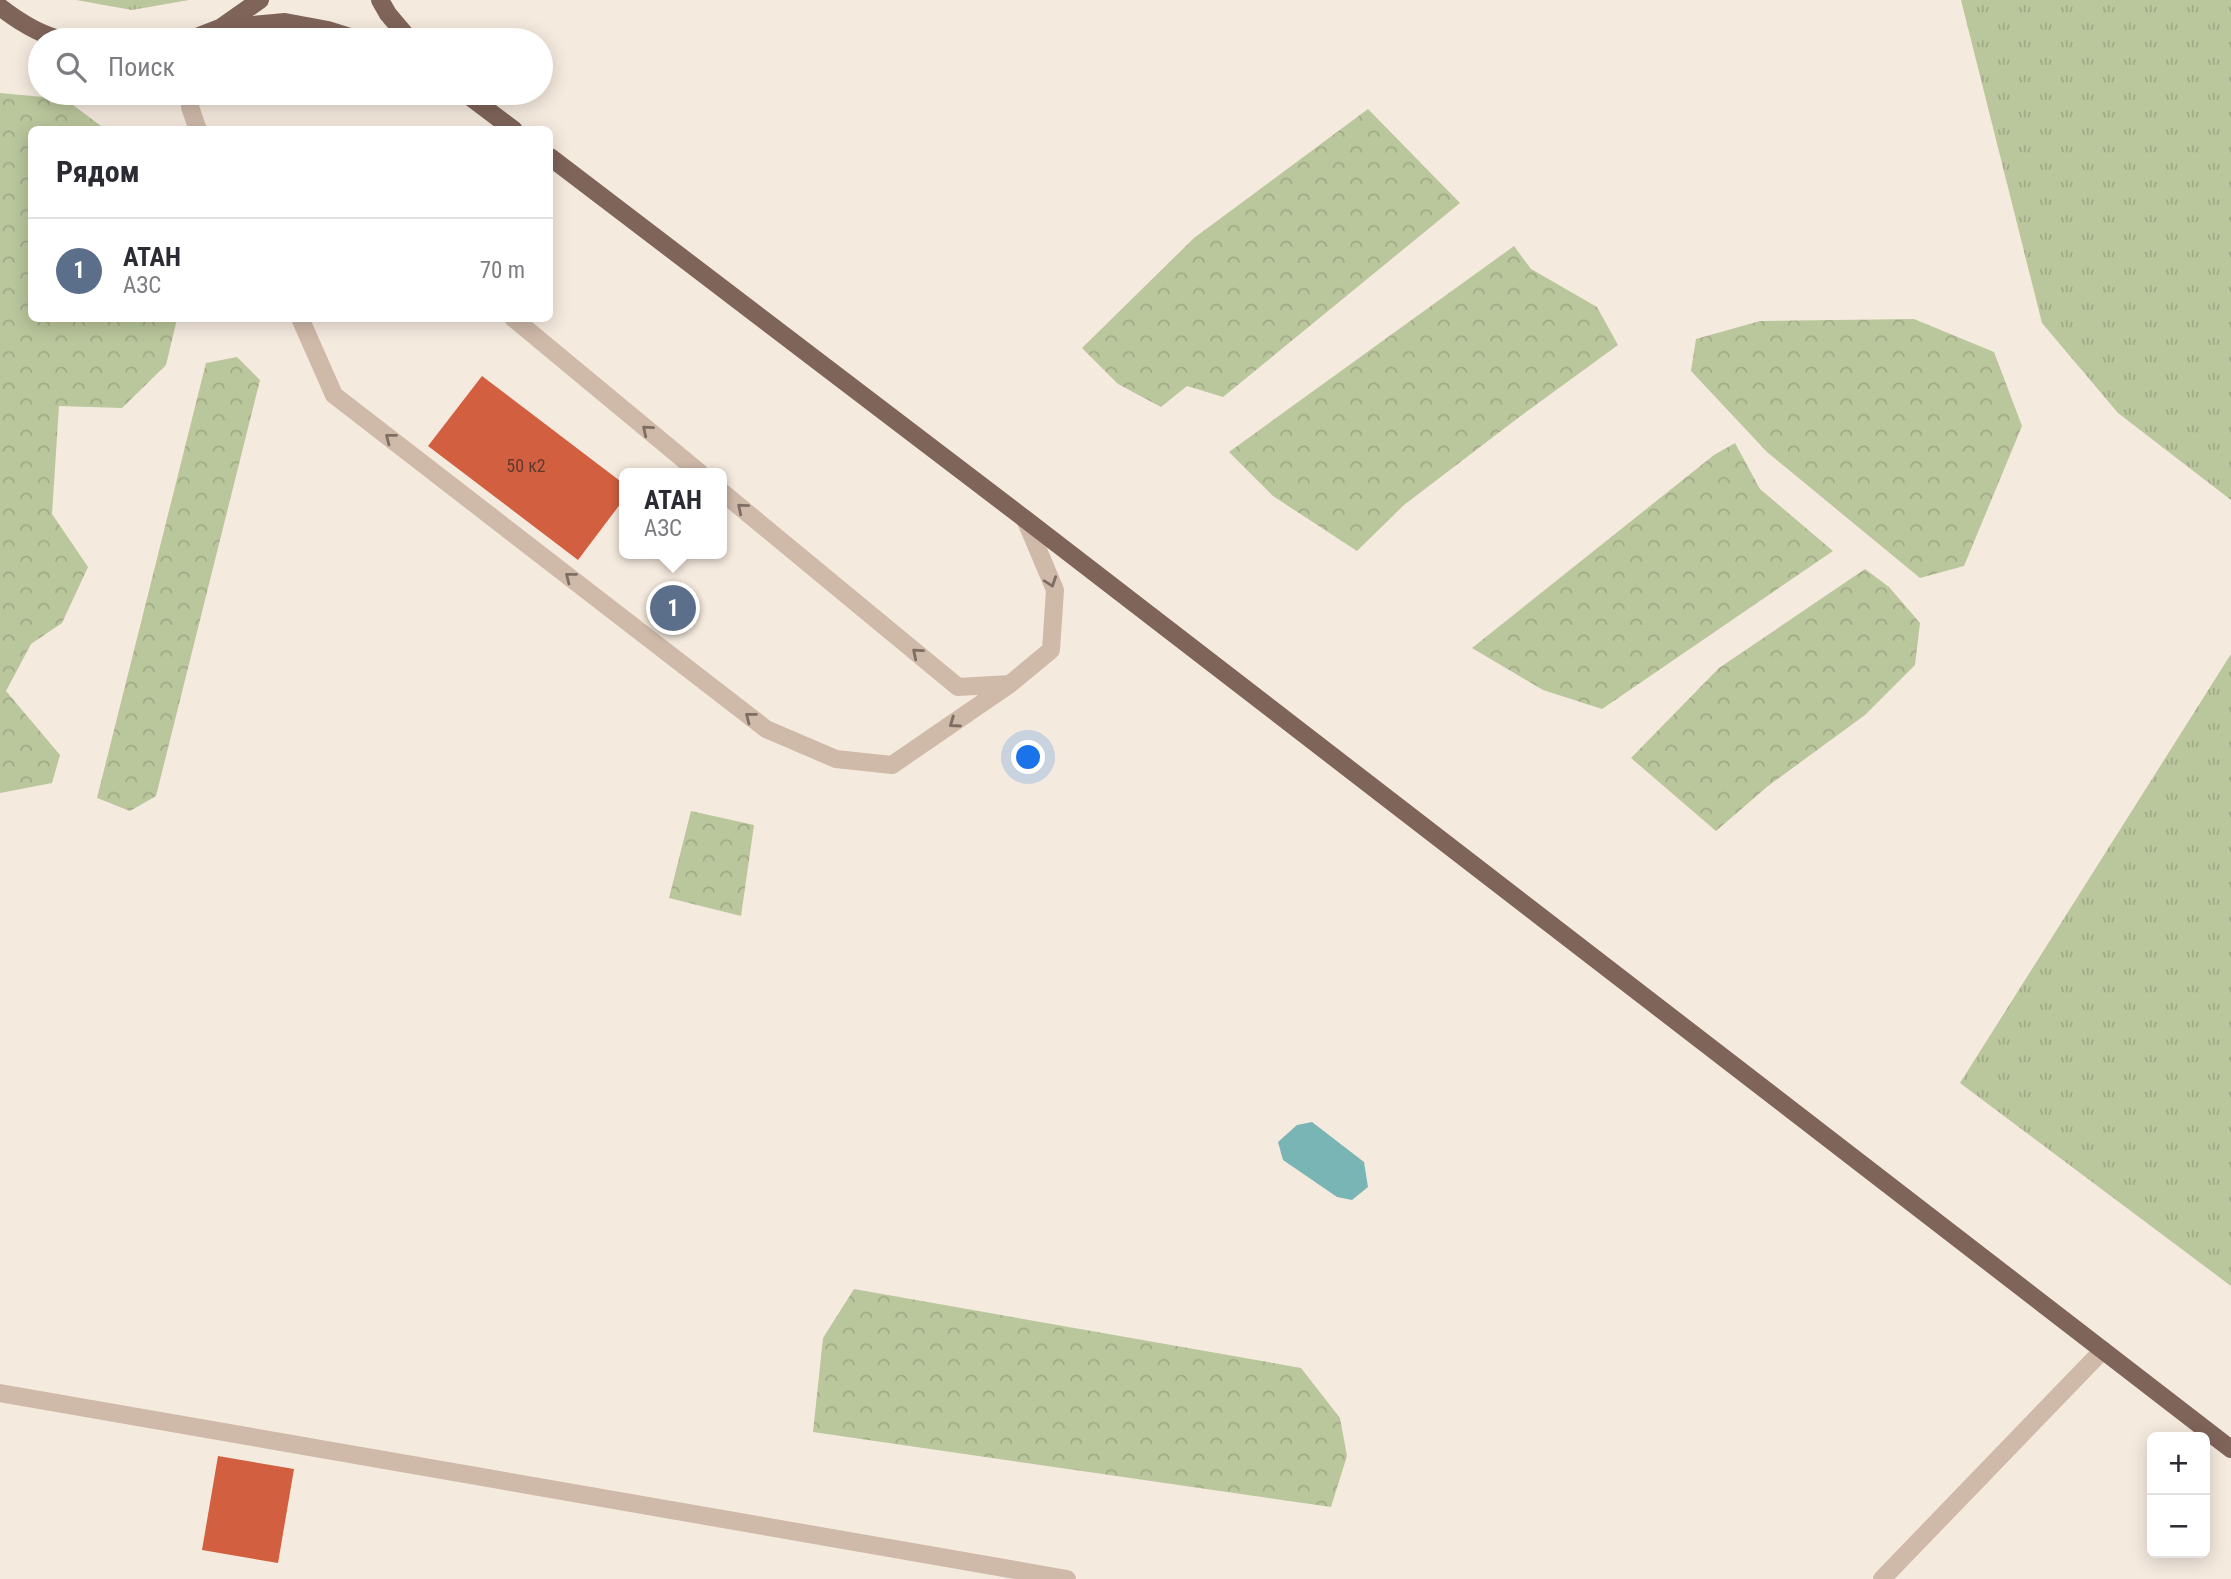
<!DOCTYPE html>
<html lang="ru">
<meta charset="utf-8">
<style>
body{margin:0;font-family:"Roboto Condensed",sans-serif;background:#f2f2f3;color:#2b2b33}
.controls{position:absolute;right:21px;bottom:21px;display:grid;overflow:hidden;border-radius:10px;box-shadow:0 4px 18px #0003}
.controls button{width:63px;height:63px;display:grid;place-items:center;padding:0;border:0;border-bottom:2px solid #e1e1e2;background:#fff;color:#2b2b33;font:35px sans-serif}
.you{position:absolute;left:1029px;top:758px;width:24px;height:24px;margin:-18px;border:5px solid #fff;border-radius:50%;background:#1a73e8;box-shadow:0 0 0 10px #1a73e833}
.badge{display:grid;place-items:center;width:46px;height:46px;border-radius:50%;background:#111827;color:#fff;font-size:23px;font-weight:700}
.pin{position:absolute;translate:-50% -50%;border:4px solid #fff;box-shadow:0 2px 7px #0006}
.popup{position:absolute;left:619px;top:468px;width:108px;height:91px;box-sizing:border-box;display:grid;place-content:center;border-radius:10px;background:#fff;filter:drop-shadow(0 2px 5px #0005);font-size:23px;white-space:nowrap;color:#7c7c81}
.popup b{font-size:26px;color:#2b2b33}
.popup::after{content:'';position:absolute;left:50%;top:100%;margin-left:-14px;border:14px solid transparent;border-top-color:#fff}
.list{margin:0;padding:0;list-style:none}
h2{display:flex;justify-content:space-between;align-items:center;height:91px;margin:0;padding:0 28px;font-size:30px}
h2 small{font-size:23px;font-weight:400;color:#7c7c81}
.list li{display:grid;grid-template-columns:46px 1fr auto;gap:21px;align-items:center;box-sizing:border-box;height:105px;padding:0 28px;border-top:2px solid #e1e1e2}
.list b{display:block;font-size:26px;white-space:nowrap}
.list p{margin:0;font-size:23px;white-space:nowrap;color:#7c7c81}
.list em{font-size:23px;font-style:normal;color:#7c7c81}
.icon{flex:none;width:38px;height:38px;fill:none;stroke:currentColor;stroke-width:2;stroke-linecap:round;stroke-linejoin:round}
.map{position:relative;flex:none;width:2231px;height:1579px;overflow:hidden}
.search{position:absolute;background:#fff;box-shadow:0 4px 18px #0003;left:28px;top:28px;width:525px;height:77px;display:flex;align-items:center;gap:18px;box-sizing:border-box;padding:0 24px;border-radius:38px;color:#7c7c81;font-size:26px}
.panel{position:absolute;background:#fff;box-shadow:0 4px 18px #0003;left:28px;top:126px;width:525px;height:196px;border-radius:10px}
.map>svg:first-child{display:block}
</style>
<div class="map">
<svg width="2231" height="1579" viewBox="0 0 2231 1579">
<defs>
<pattern id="grass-tufts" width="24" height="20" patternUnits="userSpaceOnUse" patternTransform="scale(1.75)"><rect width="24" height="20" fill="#bac69c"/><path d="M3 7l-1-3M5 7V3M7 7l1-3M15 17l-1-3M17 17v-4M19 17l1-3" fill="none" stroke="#a1aa86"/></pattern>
<pattern id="forest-crowns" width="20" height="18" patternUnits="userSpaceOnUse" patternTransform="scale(1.75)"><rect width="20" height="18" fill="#bac69c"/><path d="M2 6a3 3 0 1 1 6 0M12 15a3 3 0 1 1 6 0" fill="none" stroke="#a1aa86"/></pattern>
</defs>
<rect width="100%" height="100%" fill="#f5eade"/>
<!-- grass -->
<path fill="url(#grass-tufts)" d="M 76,0 L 189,0 L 132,10 Z
M 1961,0 L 2231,0 L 2231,500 L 2118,413 L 2042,323 Z
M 2231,654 L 2231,1286 L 1960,1083 Z"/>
<!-- forest -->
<path fill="url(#forest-crowns)" d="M 0,93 L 65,99 L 105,129 L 32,130 L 32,318 L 177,319 L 166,365 L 122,408 L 59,406 L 52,514 L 88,567 L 62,623 L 31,644 L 6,691 L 60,755 L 52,783 L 0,793 Z
M 1368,109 L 1460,203 L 1223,397 L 1187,386 L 1161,407 L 1118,384 L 1082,348 L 1194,238 Z
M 1514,246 L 1531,269 L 1597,307 L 1618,345 L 1518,418 L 1404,505 L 1357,551 L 1273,496 L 1229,452 Z
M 1914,319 L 1994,352 L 2022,426 L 1964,566 L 1920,578 L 1767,452 L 1691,371 L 1696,339 L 1760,321 Z
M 237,357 L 260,380 L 156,796 L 130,811 L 97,798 L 206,363 Z
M 1735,443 L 1760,489 L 1833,551 L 1602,709 L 1543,690 L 1472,648 L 1714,455 Z
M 1865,569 L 1889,587 L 1920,623 L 1915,665 L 1865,715 L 1768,786 L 1716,831 L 1631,758 L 1719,668 Z
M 691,811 L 754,825 L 741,916 L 669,898 Z
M 854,1289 L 1301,1368 L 1340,1418 L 1347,1456 L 1331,1507 L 813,1432 L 823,1338 Z"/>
<!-- water -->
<path fill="#7ab5b5" d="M 1312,1122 L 1364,1162 L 1368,1187 L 1352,1200 L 1337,1197 L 1283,1160 L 1278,1142 L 1297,1125 Z"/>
<!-- building -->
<path fill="#d15f40" d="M 482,376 L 624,484 L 624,499 L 578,560 L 428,446 Z
M 218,1456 L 294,1469 L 278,1563 L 202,1550 Z"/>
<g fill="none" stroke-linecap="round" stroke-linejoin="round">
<!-- minor -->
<path stroke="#cfb9a9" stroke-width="18" d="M 191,93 L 190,107 L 198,130
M 300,318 L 334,395 L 766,729 L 836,759 L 892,765 L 1010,684
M 513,318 L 700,473
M 722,492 L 958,687 L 1010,684 L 1051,650 L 1055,590 L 1025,519
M 0,1393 L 1067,1579
M 1882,1579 L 2103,1350"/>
<!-- major -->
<path stroke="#7f6459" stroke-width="18" d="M 380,0 L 388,14 L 410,40
M 0,7 C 18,21 40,35 63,40
M 220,28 L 285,22 L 328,30 L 360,40
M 189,40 L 220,28 L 260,0
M 465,93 L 514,130
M 550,157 L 1025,519 L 2231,1449"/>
</g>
<!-- one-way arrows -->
<defs><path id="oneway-chevron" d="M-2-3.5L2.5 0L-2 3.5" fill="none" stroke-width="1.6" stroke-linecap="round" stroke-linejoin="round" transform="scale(1.75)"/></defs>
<g stroke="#7e6d63">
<use href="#oneway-chevron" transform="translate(647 430) rotate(-140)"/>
<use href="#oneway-chevron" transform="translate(390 438) rotate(-142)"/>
<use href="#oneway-chevron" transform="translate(742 508) rotate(-140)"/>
<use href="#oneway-chevron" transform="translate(570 577) rotate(-142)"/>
<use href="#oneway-chevron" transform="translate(1051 582) rotate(71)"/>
<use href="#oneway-chevron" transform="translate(917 653) rotate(-140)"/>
<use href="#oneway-chevron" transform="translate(750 717) rotate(-142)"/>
<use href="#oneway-chevron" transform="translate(954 723) rotate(145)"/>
</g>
<g text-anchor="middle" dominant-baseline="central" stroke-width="6" stroke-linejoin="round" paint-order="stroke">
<!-- number labels -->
<g font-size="18" fill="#603a2f">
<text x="526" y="465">50 к2</text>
</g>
</g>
</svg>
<div class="controls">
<button>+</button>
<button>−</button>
</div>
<div class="you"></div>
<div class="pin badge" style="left:673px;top:608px;background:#5c6f8a">1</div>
<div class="popup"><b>АТАН</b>АЗС</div>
<div class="search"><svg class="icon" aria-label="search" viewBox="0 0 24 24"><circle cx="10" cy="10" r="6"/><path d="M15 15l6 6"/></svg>Поиск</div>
<section class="panel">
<h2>Рядом<small></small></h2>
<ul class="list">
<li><span class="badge" style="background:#5c6f8a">1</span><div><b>АТАН</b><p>АЗС</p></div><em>70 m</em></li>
</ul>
</section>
</div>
